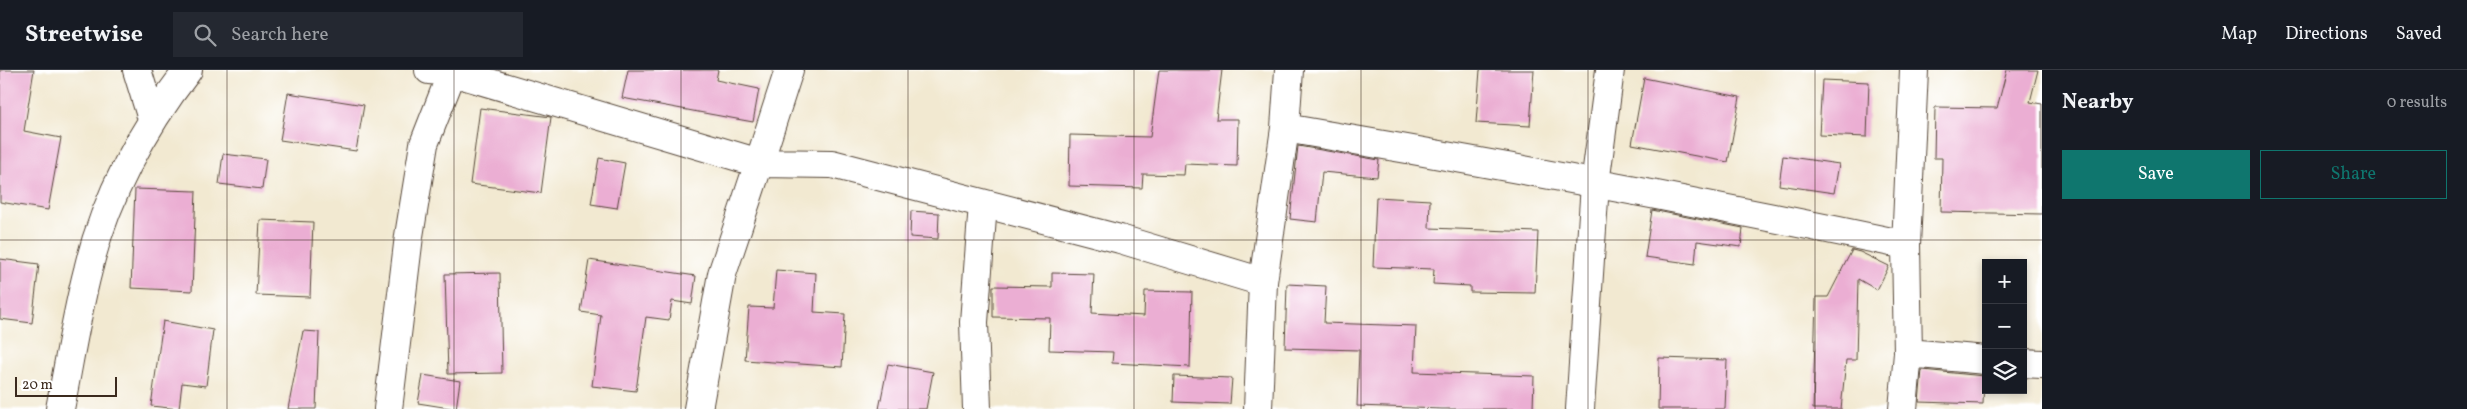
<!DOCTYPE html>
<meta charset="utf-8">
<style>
body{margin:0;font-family:Vollkorn,serif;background:#242831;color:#f1f3f6}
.controls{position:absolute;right:15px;bottom:15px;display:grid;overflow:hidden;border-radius:0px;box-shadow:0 2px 8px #0003}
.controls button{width:45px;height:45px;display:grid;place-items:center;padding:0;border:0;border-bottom:1px solid #363941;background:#171b24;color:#f1f3f6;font:25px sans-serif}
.scale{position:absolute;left:15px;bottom:12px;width:102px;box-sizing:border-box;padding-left:5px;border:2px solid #3b2a1e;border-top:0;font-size:14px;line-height:18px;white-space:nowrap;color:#3b2a1e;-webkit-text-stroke:4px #fff;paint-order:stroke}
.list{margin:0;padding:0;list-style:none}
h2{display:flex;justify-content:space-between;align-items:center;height:65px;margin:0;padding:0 20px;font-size:21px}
h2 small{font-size:16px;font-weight:400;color:#9ea1a6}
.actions{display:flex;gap:10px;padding:15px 20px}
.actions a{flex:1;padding:11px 0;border:1px solid #0f766e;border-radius:0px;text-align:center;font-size:18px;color:#0f766e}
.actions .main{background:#0f766e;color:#fff}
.icon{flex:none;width:28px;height:28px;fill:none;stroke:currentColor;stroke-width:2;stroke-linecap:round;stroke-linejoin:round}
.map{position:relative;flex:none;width:2042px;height:339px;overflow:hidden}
header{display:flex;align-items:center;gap:30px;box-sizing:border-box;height:70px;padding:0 25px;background:#171b24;border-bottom:1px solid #363941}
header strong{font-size:24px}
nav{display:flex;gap:28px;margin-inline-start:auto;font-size:18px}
.search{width:350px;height:45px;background:#242831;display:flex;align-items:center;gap:12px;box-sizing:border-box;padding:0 18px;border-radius:0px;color:#9ea1a6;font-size:19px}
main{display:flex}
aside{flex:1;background:#171b24}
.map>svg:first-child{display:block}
</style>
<header>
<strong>Streetwise</strong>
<div class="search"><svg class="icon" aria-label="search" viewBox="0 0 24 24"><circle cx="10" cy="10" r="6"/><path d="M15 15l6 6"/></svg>Search here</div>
<nav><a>Map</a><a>Directions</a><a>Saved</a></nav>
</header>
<main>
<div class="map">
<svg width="2042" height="339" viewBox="0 0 2042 339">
<rect width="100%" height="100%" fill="#fff"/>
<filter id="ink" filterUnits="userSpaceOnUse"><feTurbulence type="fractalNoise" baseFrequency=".02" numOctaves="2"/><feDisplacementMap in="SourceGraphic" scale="10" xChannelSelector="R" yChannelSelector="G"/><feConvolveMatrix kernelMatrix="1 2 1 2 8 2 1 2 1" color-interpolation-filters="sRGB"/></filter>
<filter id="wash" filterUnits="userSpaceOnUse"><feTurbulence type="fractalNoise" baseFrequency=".0096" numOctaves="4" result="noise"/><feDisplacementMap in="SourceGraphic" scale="20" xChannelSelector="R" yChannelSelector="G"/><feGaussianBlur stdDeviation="1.12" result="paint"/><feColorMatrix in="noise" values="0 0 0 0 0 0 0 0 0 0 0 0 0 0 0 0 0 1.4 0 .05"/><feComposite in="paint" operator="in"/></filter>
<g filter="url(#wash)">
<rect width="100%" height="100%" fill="#f2e9d1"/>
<g id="blocks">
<!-- building -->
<path fill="#ebaed3" d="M 0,0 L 34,0 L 24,61 L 61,68 L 48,140 L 0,132 Z
M 628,0 L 718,0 L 716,10 L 759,19 L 753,52 L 622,28 Z
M 1159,0 L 1222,0 L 1216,49 L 1238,49 L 1237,96 L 1185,94 L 1184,105 L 1143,104 L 1142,118 L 1069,116 L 1070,65 L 1150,67 Z
M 1480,0 L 1534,0 L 1530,56 L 1476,53 Z
M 2007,0 L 2038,0 L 2030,32 L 2042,34 L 2042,144 L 1941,142 L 1942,88 L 1934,88 L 1935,37 L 1997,38 Z
M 1644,8 L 1740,27 L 1728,92 L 1632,74 Z
M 1822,10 L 1869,12 L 1867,67 L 1819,65 Z
M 288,23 L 364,35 L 356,81 L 280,70 Z
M 480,38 L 551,47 L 541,123 L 470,114 Z
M 1298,76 L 1379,90 L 1377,107 L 1322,102 L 1317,152 L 1290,149 Z
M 223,84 L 266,89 L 262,119 L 219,114 Z
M 1783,86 L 1839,94 L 1834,123 L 1779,115 Z
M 599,88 L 625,93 L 617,138 L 591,134 Z
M 135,119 L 196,121 L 192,221 L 131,218 Z
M 1376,127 L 1430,130 L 1429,158 L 1538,162 L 1535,223 L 1470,222 L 1470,216 L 1433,214 L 1434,199 L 1373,197 Z
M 1652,140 L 1743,158 L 1741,177 L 1697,171 L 1695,194 L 1645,187 Z
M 911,141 L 939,143 L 938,169 L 910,167 Z
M 260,150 L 313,152 L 310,227 L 256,225 Z
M 1852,180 L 1860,182 L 1889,196 L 1877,220 L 1858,209 L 1856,290 L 1846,290 L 1841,339 L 1813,339 L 1816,227 L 1828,227 Z
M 0,189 L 39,194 L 32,253 L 0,249 Z
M 589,190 L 696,206 L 692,234 L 672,231 L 669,250 L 646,247 L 636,321 L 592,316 L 601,245 L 581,242 Z
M 776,200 L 816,203 L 814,242 L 845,244 L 842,297 L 745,290 L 749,237 L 773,238 Z
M 500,203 L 502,303 L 448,304 L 445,204 Z
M 1052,203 L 1094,204 L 1092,243 L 1144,246 L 1145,221 L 1192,222 L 1190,297 L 1112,293 L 1113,282 L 1049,280 L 1050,248 L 993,247 L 993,216 L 1052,217 Z
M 1287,214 L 1326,216 L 1324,253 L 1416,256 L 1414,302 L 1534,306 L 1533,339 L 1442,339 L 1357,336 L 1359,280 L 1285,278 Z
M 163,251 L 213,260 L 206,316 L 182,313 L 179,339 L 151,336 Z
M 303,261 L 319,262 L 316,339 L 288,339 Z
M 1659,288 L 1727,290 L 1725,339 L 1658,339 Z
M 888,294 L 933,302 L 926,339 L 879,339 Z
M 1922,300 L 1984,306 L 1983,334 L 1919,332 Z
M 423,305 L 460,311 L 456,339 L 418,333 Z
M 1174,306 L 1232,308 L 1230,334 L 1173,332 Z"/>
</g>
</g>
<g filter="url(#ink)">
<use href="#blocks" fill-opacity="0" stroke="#564739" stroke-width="1"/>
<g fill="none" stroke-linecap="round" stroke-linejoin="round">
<!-- minor casing -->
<g stroke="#564739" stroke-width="30">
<path id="minor" d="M 137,0 L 152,49
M 429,0 L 453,2 L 759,93 L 722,204 L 698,339
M 789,0 L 759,93 L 832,94 L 1120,169 L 1263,212
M 1285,58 C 1493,93 1700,132 1906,175 L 1908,283 L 1903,339
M 1906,175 L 1914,0
M 1908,283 L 1986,290
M 2023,293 L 2042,294
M 60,339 C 69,293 76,246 88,200 C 105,128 143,58 188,0
M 388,339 L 409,166 L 424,74 L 453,0
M 977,339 L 974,252 L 983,134
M 1258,339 L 1263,212 L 1285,58 L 1289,0
M 1580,339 L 1595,114 L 1610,0"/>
</g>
<!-- minor -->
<use href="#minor" stroke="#fff" stroke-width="28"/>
</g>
</g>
<!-- grid -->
<path fill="none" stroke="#3b2a1e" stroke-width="1" stroke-opacity="0.55" d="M 227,0 L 227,339M 454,0 L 454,339M 681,0 L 681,339M 908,0 L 908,339M 1134,0 L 1134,339M 1361,0 L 1361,339M 1588,0 L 1588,339M 1815,0 L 1815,339M 0,170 L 2042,170"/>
</svg>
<div class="controls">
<button>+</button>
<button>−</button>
<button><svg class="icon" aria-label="layers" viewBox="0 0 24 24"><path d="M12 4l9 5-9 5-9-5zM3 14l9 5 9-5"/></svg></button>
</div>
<div class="scale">20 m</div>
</div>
<aside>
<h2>Nearby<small>0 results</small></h2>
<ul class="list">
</ul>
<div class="actions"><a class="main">Save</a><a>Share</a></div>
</aside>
</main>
